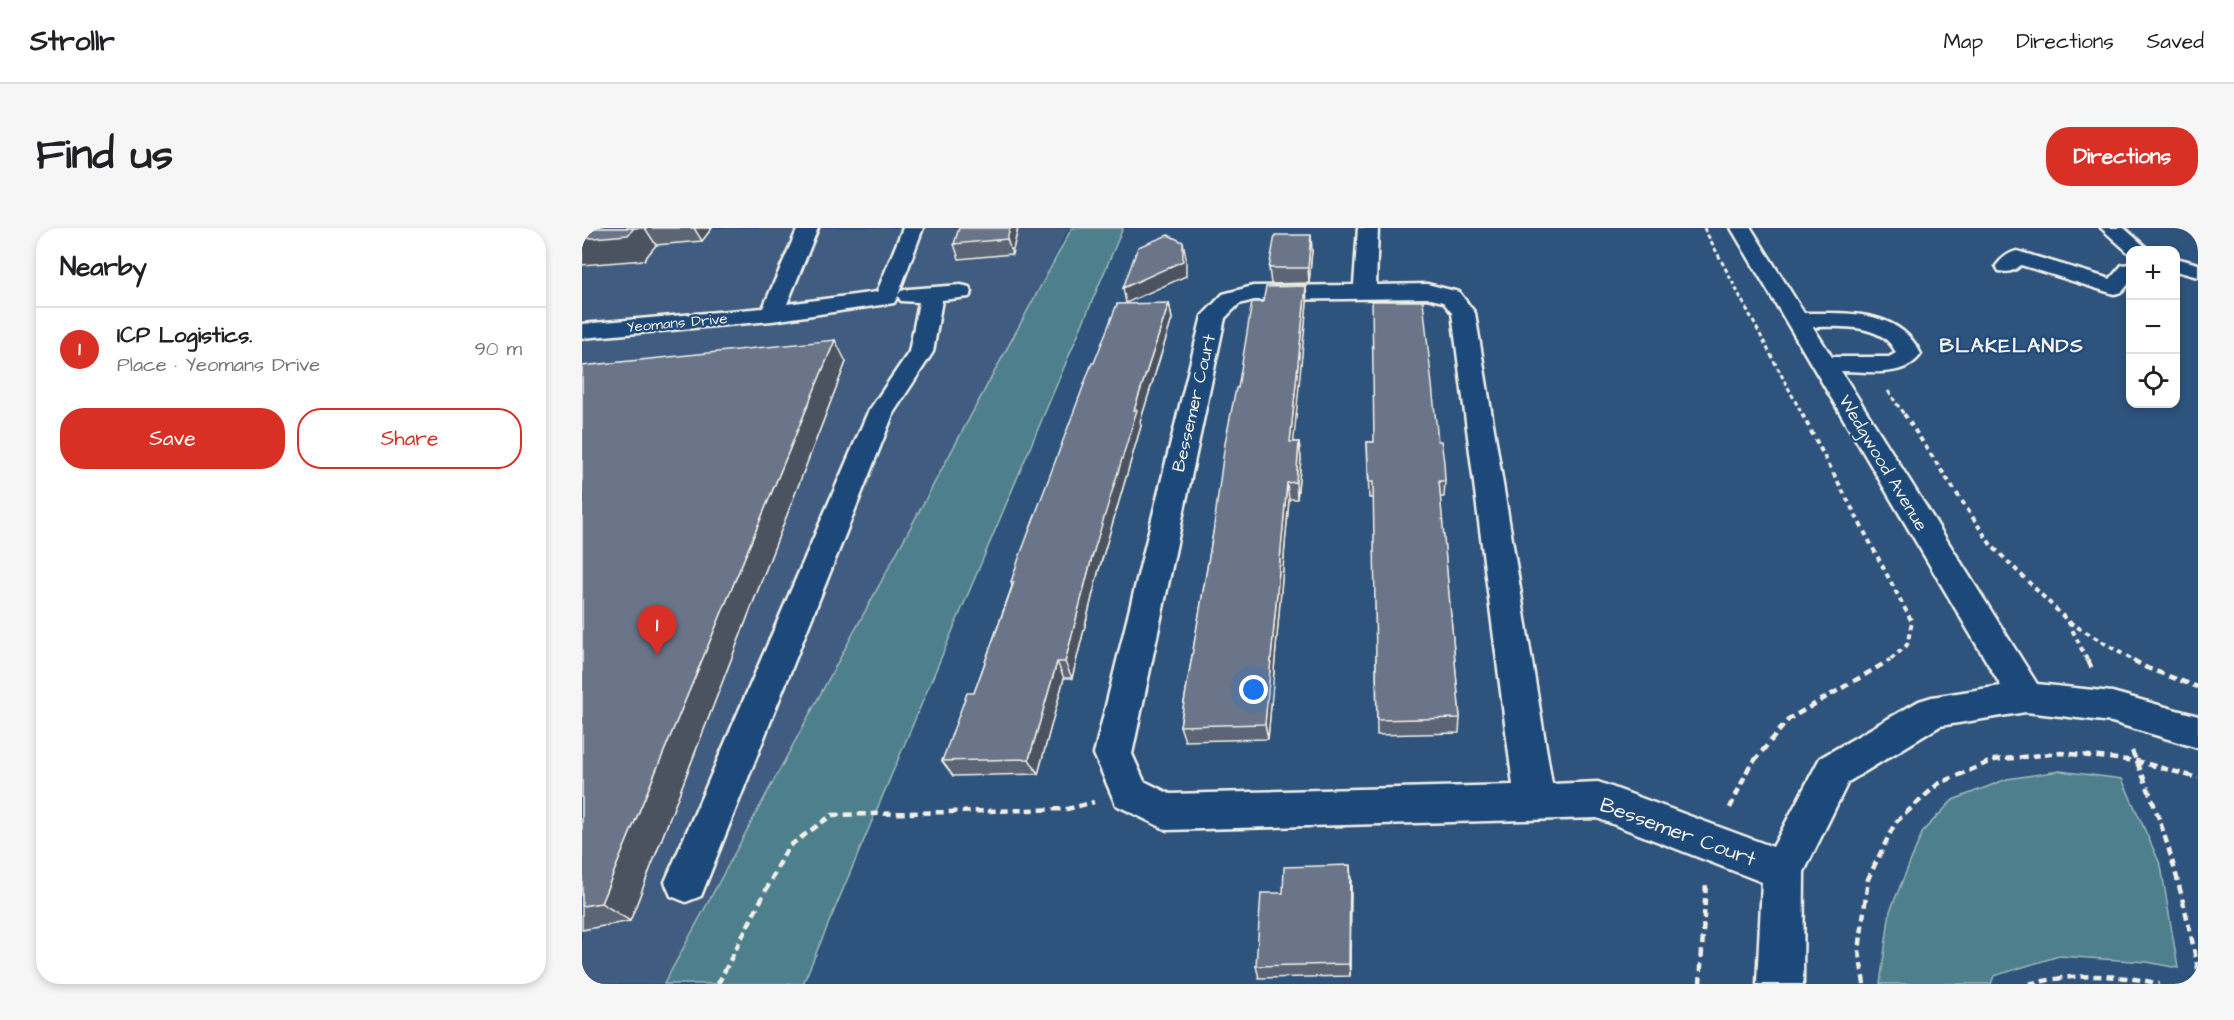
<!DOCTYPE html>
<meta charset="utf-8">
<style>
body{margin:0;font-family:"Architects Daughter",sans-serif;background:#f6f6f6;color:#202124}
.controls{position:absolute;right:18px;top:18px;display:grid;overflow:hidden;border-radius:12px;box-shadow:0 3px 9px #0003}
.controls button{width:54px;height:54px;display:grid;place-items:center;padding:0;border:0;border-bottom:2px solid #e0e0e0;background:#fff;color:#202124;font:30px sans-serif}
.you{position:absolute;left:672px;top:462px;width:21px;height:21px;margin:-15px;border:4px solid #fff;border-radius:50%;background:#1a73e8;box-shadow:0 0 0 9px #1a73e833}
.badge{display:grid;place-items:center;width:39px;height:39px;border-radius:50%;background:#d93025;color:#fff;font-size:20px;font-weight:700}
.pin{position:absolute;translate:-50% -50px;filter:drop-shadow(0 2px 3px #0008)}
.pin::after{content:'';position:absolute;top:32px;width:21px;height:18px;background:inherit;clip-path:polygon(0 0,100% 0,50% 100%)}
.list{margin:0;padding:0;list-style:none}
h2{display:flex;justify-content:space-between;align-items:center;height:78px;margin:0;padding:0 24px;font-size:26px}
h2 small{font-size:20px;font-weight:400;color:#757577}
.list li{display:grid;grid-template-columns:39px 1fr auto;gap:18px;align-items:center;box-sizing:border-box;height:84px;padding:0 24px;border-top:2px solid #e0e0e0}
.list b{display:block;font-size:22px;white-space:nowrap}
.list p{margin:0;font-size:20px;white-space:nowrap;color:#757577}
.list em{font-size:20px;font-style:normal;color:#757577}
.actions{display:flex;gap:12px;padding:18px 24px}
.actions a{flex:1;padding:14px 0;border:2px solid #d93025;border-radius:24px;text-align:center;font-size:21px;color:#d93025}
.actions .main{background:#d93025;color:#fff}
.icon{flex:none;width:33px;height:33px;fill:none;stroke:currentColor;stroke-width:2;stroke-linecap:round;stroke-linejoin:round}
.map{position:relative;flex:none;width:1616px;height:756px;overflow:hidden;border-radius:24px}
header{display:flex;align-items:center;gap:36px;box-sizing:border-box;height:84px;padding:0 30px;background:#fff;border-bottom:2px solid #e0e0e0}
header strong{font-size:28px}
nav{display:flex;gap:33px;margin-inline-start:auto;font-size:21px}
.intro{display:flex;align-items:center;justify-content:space-between;box-sizing:border-box;height:144px;padding:0 36px}
h1{margin:0;font-size:42px}
.button{padding:15px 27px;border-radius:24px;background:#d93025;color:#fff;font-size:21px;font-weight:700}
main{display:flex;gap:36px;padding:0 36px}
aside{flex:1;background:#fff;border-radius:24px;box-shadow:0 3px 9px #0003}
.map>svg:first-child{display:block}
</style>
<header>
<strong>Strollr</strong>
<nav><a>Map</a><a>Directions</a><a>Saved</a></nav>
</header>
<div class="intro"><h1>Find us</h1><a class="button">Directions</a></div>
<main>
<aside>
<h2>Nearby<small></small></h2>
<ul class="list">
<li><span class="badge">1</span><div><b>ICP Logistics.</b><p>Place · Yeomans Drive</p></div><em>90 m</em></li>
</ul>
<div class="actions"><a class="main">Save</a><a>Share</a></div>
</aside>
<div class="map">
<svg width="1616" height="756" viewBox="0 0 1616 756">
<rect width="100%" height="100%" fill="#2e537d"/>
<filter id="ink" filterUnits="userSpaceOnUse"><feTurbulence type="fractalNoise" baseFrequency=".0167" numOctaves="2"/><feDisplacementMap in="SourceGraphic" scale="12" xChannelSelector="R" yChannelSelector="G"/><feConvolveMatrix kernelMatrix="1 2 1 2 8 2 1 2 1" color-interpolation-filters="sRGB"/></filter>
<g filter="url(#ink)">
<!-- built -->
<path fill="#405d81" d="M 0,0 L 486,0 L 224,534 L 91,756 L 0,756 Z"/>
<!-- green -->
<path fill="#4e808c" stroke="#a1b8ba" stroke-width="1.5" d="M 490,0 L 541,0 L 221,756 L 82,756 Z
M 1478,543 L 1540,551 L 1579,638 L 1596,740 L 1565,734 L 1477,728 L 1412,748 L 1409,756 L 1298,756 L 1308,683 L 1341,603 L 1371,572 L 1425,551 Z"/>
<g fill="none" stroke-linecap="round" stroke-linejoin="round">
<!-- minor casing -->
<g stroke="#f4f1e8" stroke-width="5">
<path id="minor" d="M 216,0 L 236,0 L 205,76 L 295,64 L 321,0 L 341,0 L 316,67 L 319,63 L 327,61 L 379,57 L 387,59 L 390,64 L 387,69 L 360,72 L 351,124 L 312,184 L 119,668 L 104,674 L 89,668 L 83,654 L 286,184 L 327,124 L 337,74 L 319,73 L 316,68 L 312,75 L 190,93 L 0,110 L 0,96 L 181,80 Z
M 776,0 L 796,0 L 794,57 L 845,56 L 877,64 L 893,85 L 970,556 L 1016,554 L 1191,619 L 1238,530 L 1337,473 L 1350,469 L 1419,458 L 1149,0 L 1169,0 L 1222,85 C 1266,85 1317,81 1339,126 C 1322,151 1286,143 1259,143 L 1455,456 L 1530,464 L 1616,488 L 1616,520 L 1530,494 L 1444,484 L 1358,498 L 1266,554 L 1222,644 L 1221,756 L 1175,756 L 1180,654 L 1015,590 L 585,602 L 534,577 L 512,526 L 620,88 L 641,66 L 671,58 L 772,57 ZM 845,70 L 861,74 L 870,85 L 931,557 L 588,566 L 562,553 L 550,526 L 643,90 L 657,76 L 672,72 ZM 1231,99 C 1259,99 1301,95 1314,125 L 1307,129 L 1250,129 Z
M 1519,0 L 1542,0 L 1567,22 L 1548,22 L 1548,26 Z
M 1435,23 L 1528,51 L 1540,37 L 1548,36 L 1548,54 L 1540,64 L 1532,66 L 1439,37 C 1432,43 1427,45 1417,43 L 1414,38 C 1420,30 1426,25 1435,23 Z
M 1594,30 L 1616,36 L 1616,49 L 1594,43 Z"/>
</g>
<!-- path-far2 -->
<path stroke="#f4f1e8" stroke-width="3" stroke-dasharray="4.5 3" stroke-linecap="butt" d="M 1122,0 L 1221,188
M 1306,163 L 1323,188"/>
<!-- path-far1 -->
<path stroke="#f4f1e8" stroke-width="4" stroke-dasharray="5 4.5" stroke-linecap="butt" d="M 1220,186 L 1330,394 L 1325,417 L 1306,434
M 1322,186 L 1409,317 L 1486,393 L 1506,434
M 1487,394 L 1554,434"/>
<!-- path -->
<path stroke="#f4f1e8" stroke-width="4.5" stroke-dasharray="8 5" stroke-linecap="butt" d="M 1506,432 L 1510,441
M 1551,432 L 1565,440 L 1616,459
M 1550,523 C 1582,593 1601,666 1616,741
M 1148,580 L 1167,539 L 1207,491 L 1308,432
M 136,756 L 206,619 L 250,587 L 485,581 L 512,574
M 1118,756 L 1124,655
M 1282,756 L 1277,723 L 1286,651 L 1313,595 L 1356,556 L 1412,532 L 1479,525 L 1555,533 L 1616,550
M 1447,756 C 1489,746 1535,745 1577,756"/>
<!-- minor -->
<use href="#minor" fill="#1f4a7a" fill-rule="evenodd"/>
</g>
<!-- wall -->
<path fill="#5c6576" stroke="#f4f1e8" stroke-width="1.5" d="M 0,0 L 130,0 L 120,13 L 74,17 L 62,32 Z
M 436,0 L 430,26 L 377,31 L 372,16 Z
M 730,22 L 727,55 L 689,56 L 687,40 Z
M 681,74 L 725,74 L 711,214 L 717,214 L 719,231 L 715,271 L 707,271 L 686,511 L 603,513 L 598,498 L 656,160 Z
M 587,75 L 590,91 L 558,194 L 559,198 L 516,345 L 490,450 L 482,450 L 456,546 L 371,548 L 360,533 L 392,465 L 430,358 L 429,354 L 512,135 Z
M 264,134 L 48,693 L 0,702 L 0,138 Z
M 856,213 L 863,253 L 862,269 L 858,269 L 878,490 L 877,505 L 795,507 L 792,270 L 787,270 L 785,214 Z
M 769,651 L 768,748 L 677,750 L 674,738 L 701,665 Z"/>
<!-- shaded-wall -->
<path fill="#4b5260" stroke="#f4f1e8" stroke-width="1.5" d="M 52,0 L 63,0 L 74,17 L 62,32 L 0,37 L 0,11 Z
M 112,0 L 130,0 L 120,13 Z
M 428,0 L 436,0 L 430,26 L 425,11 Z
M 729,7 L 730,22 L 727,55 L 726,40 Z
M 601,14 L 604,29 L 604,48 L 544,75 L 541,60 Z
M 724,58 L 725,74 L 710,231 L 708,214 Z
M 587,75 L 590,91 L 558,194 L 559,198 L 516,345 L 490,450 L 483,434 L 510,329 L 552,182 Z
M 253,112 L 264,134 L 48,693 L 19,675 Z
M 717,214 L 719,231 L 715,271 L 714,254 Z
M 705,255 L 707,271 L 686,511 L 683,496 Z
M 475,434 L 482,450 L 456,546 L 447,531 Z
M 768,637 L 769,651 L 768,748 L 767,736 Z"/>
<!-- building -->
<path fill="#6b7589" stroke="#f4f1e8" stroke-width="1.5" d="M 0,0 L 52,0 L 46,7 L 0,11 Z
M 377,0 L 428,0 L 425,11 L 372,16 Z
M 586,7 L 601,14 L 601,33 L 541,60 L 556,19 Z
M 693,7 L 729,7 L 726,40 L 687,40 Z
M 724,58 L 708,214 L 717,214 L 714,254 L 705,255 L 683,496 L 598,498 L 631,305 L 643,215 L 654,160 L 656,160 L 670,74 L 681,74 L 684,59 Z
M 790,73 L 841,73 L 856,213 L 859,213 L 862,234 L 863,253 L 857,253 L 878,490 L 795,492 L 791,254 L 787,254 L 785,214 L 792,214 Z
M 587,75 L 552,182 L 555,182 L 510,329 L 483,434 L 475,434 L 447,531 L 360,533 L 385,465 L 392,465 L 432,354 L 429,354 L 437,330 L 510,135 L 512,135 L 535,76 Z
M 253,112 L 19,675 L 0,678 L 0,138 Z
M 768,637 L 767,736 L 674,738 L 679,665 L 701,665 L 702,639 Z"/>
</g>
<g text-anchor="middle" dominant-baseline="central" stroke-width="4.5" stroke-linejoin="round" paint-order="stroke">
<!-- far-street labels -->
<g font-size="15" fill="#f4f1e8" stroke="#1f4a7a">
<text transform="translate(95 95) rotate(-5)">Yeomans Drive</text>
</g>
<!-- street labels -->
<g font-size="18" fill="#f4f1e8" stroke="#1f4a7a">
<text transform="translate(612 175) rotate(-77)">Bessemer Court</text>
<text transform="translate(1301 235) rotate(59)">Wedgwood Avenue</text>
</g>
<!-- far-district labels -->
<g font-size="20" font-weight="bold" letter-spacing="1.5" fill="#f4f1e8" stroke="#1f4a7a">
<text x="1430" y="118">BLAKELANDS</text>
</g>
<!-- near-street labels -->
<g font-size="21" fill="#f4f1e8" stroke="#1f4a7a">
<text transform="translate(1096 604) rotate(20)">Bessemer Court</text>
</g>
</g>
</svg>
<div class="controls">
<button>+</button>
<button>−</button>
<button><svg class="icon" aria-label="locate" viewBox="0 0 24 24"><circle cx="12" cy="12" r="6"/><path d="M12 2v4M12 18v4M2 12h4M18 12h4"/></svg></button>
</div>
<div class="you"></div>
<div class="pin badge" style="left:75px;top:427px">1</div>
</div>
</main>
